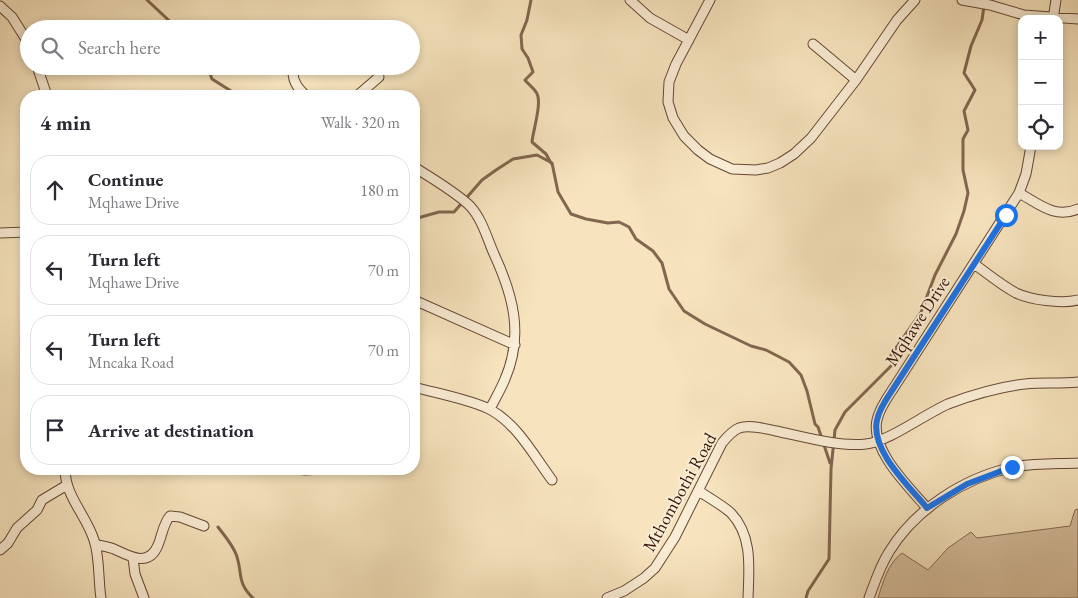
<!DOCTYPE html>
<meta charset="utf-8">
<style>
body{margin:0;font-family:"EB Garamond",serif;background:#f2f2f3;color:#2b2b33}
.controls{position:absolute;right:15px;top:15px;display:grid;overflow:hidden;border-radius:10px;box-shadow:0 2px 8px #0003}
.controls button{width:45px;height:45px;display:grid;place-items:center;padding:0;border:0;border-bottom:1px solid #e1e1e2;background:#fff;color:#2b2b33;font:25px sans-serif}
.stop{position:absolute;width:15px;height:15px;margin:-11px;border:4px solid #1a73e8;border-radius:50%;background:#fff}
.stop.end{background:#1a73e8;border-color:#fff;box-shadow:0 1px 5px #0008}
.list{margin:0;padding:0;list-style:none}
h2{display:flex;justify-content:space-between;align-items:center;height:65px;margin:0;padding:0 20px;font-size:21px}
h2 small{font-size:16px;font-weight:400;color:#7c7c81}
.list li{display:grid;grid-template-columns:32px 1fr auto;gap:15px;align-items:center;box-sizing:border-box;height:70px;margin:0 10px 10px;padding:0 10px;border:1px solid #e1e1e2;border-radius:20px}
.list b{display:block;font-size:19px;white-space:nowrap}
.list p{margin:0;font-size:16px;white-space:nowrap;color:#7c7c81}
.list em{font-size:16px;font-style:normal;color:#7c7c81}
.icon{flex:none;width:28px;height:28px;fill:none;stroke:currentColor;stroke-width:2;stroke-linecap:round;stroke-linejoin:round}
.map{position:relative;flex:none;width:1078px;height:598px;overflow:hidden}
.search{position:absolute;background:#fff;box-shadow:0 2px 8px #0003;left:20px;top:20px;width:400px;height:55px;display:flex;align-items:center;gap:12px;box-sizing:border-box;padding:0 18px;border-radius:28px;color:#7c7c81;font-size:19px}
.panel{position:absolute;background:#fff;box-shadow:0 2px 8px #0003;left:20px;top:90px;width:400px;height:385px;border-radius:20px}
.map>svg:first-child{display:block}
</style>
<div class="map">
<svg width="1078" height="598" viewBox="0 0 1078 598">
<rect width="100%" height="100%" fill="#f7e4be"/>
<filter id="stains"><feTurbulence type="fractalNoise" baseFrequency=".004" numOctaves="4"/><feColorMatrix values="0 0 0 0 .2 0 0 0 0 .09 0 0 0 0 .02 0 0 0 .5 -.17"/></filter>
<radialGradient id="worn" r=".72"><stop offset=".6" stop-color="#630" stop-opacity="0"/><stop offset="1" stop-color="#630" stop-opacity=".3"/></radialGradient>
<!-- green -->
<path fill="#d6c09f" stroke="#866a52" d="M 1078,509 L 1078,598 L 878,598 C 883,582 888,563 902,553 L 928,570 L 948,548 L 971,532 L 977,538 L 1070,526 L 1075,510 Z"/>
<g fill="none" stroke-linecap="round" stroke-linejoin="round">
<!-- stream -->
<path stroke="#82664f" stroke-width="3" d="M 147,0 L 178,29
M 531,0 L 527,20 L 521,35 L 522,49 L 528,58 L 533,72 L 525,80 C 528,84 533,87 536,92 C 543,101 533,130 532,142 L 546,154 L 551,163
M 207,66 L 212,79 L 239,96
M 414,219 L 439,212 L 454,212 L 482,180 L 496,170 L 513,159 L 537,155 L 552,163 L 558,192 L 571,214 L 586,219 L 608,223 L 619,222 L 629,227 L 636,239 L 653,251 L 662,263 L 669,289 L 684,311 L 705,324 L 751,346 L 766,350 L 789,362 L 801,375 L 807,391 L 815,424 L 818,427 L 830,463
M 218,527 C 224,535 232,544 236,554 C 243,572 236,582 253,598
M 806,598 L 808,591 L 829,559 L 831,469 L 835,430 L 845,412 L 892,365 L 891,355 L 921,312 L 935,275 L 956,234 L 964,211 L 968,193 L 963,170 L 963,139 L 968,130 L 964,111 L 975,90 L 964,73 L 971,46 L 982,20 L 984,6"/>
<!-- street casing -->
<g stroke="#664734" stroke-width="11">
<path id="street" d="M 630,0 L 650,18 L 689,40
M 710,0 L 676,64 L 669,82 L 668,102 L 673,118 L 684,136 L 698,150 L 710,159 L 732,169 L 756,170 L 768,168 L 780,163 L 794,154 L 811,138 L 856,80 L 897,20 L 915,0
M 962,0 L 990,5 L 1024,15 L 1078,19
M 0,6 L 12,17 L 29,44
M 1053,19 L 1056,0
M 813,44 L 856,80
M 37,66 L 47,96
M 293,72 C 293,83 299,89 306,96
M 357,96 L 379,77
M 414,167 C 430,177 457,193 470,206 C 482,219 487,238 494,254 C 513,295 524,335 505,379 C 501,389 495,399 490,409
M 1019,193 C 1039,204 1055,219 1078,209
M 0,233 L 26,232
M 974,264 C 987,273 1001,285 1016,293 C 1031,300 1061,304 1078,300
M 414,300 L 515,345
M 414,387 C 435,393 473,400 491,410 C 518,425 534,456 552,480
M 65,469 C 65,496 86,515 94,540 C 100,558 98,579 101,598
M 297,469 L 305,470 L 321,469
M 699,491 C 709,498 722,505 731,513 C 753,536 749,569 748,598
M 927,508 C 909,487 870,450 877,420 C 879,409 887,398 893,389 L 1019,193 L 1026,174 L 1031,146
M 95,544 C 102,546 108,547 114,549 C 129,556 149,568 158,545 C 162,536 163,524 170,516 L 180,517 L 204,526
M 0,550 L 8,543 L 17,528 L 37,510 L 42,500 L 67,485
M 133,558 L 135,574 L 144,598
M 607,598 L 624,591 L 644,578 L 655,568 L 675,537 L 722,443 C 727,437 732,431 739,428 C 750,424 765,429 776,431 C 804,437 839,447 866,444 C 888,442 925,414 948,404 C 972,395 999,387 1025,384 C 1042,382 1060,384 1078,382
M 869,598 C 875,582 880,566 889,552 C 915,509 964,478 1013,467 C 1035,463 1056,464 1078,463"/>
</g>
<!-- street -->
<use href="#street" stroke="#faedd5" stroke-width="9"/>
</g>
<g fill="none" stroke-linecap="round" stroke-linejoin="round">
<!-- route -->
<path stroke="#1a73e8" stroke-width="6" d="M 1006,215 L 893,389 C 887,398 879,409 877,420 C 870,450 909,486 927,508 L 967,484 L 1012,467"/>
</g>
<g text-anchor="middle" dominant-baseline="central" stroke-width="4" stroke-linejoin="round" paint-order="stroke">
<!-- street labels -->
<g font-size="18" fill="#351306" stroke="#faedd5">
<text transform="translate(917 321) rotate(-57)">Mqhawe Drive</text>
<text transform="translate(679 492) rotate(-61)">Mthombothi Road</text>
</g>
</g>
<rect width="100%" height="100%" filter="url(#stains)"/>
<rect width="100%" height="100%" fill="url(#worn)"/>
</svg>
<div class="controls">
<button>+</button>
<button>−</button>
<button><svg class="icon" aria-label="locate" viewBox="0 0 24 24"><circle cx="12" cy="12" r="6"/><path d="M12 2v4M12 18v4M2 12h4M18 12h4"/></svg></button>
</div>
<div class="stop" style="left:1006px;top:215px"></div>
<div class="stop end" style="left:1012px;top:467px"></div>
<div class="search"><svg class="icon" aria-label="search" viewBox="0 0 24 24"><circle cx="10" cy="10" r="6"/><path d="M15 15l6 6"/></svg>Search here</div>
<section class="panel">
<h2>4 min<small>Walk · 320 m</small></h2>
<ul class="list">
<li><svg class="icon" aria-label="ahead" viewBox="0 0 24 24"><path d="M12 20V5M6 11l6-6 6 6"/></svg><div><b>Continue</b><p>Mqhawe Drive</p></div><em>180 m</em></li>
<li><svg class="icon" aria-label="left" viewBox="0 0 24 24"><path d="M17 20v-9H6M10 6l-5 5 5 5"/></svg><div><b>Turn left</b><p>Mqhawe Drive</p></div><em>70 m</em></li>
<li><svg class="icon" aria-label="left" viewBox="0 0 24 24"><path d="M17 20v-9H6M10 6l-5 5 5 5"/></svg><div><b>Turn left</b><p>Mncaka Road</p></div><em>70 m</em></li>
<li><svg class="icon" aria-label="arrive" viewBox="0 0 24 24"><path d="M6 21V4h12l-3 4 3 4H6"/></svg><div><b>Arrive at destination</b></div></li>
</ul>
</section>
</div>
